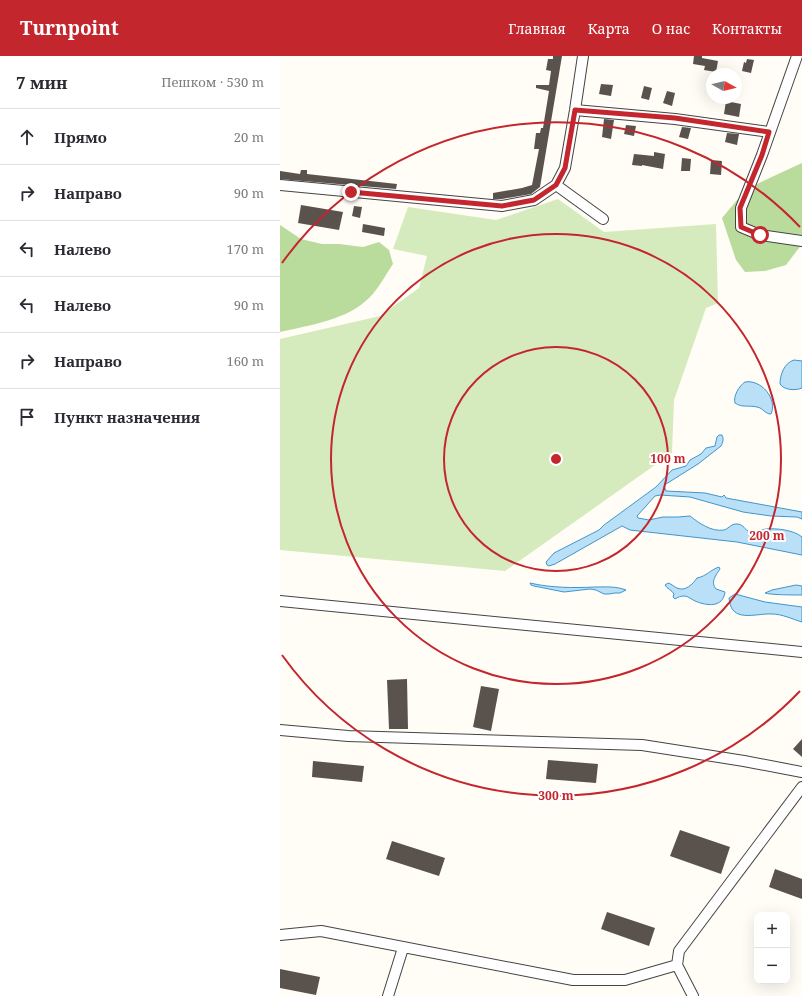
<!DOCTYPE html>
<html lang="ru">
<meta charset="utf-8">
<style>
body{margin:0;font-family:"Noto Serif",serif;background:#f7f7f7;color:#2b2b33}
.controls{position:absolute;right:12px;bottom:12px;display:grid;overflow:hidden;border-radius:8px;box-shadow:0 4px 16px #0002}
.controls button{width:36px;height:36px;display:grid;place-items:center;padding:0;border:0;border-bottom:1px solid #e1e1e2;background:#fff;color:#2b2b33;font:20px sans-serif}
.compass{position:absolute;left:426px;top:12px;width:36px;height:36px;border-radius:50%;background:#fff;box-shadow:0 4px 16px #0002;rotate:98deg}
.stop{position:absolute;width:12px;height:12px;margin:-9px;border:3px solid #c4262e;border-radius:50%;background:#fff}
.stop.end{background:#c4262e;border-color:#fff;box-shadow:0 1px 4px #0008}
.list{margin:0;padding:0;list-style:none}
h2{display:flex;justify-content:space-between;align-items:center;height:52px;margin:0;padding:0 16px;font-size:17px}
h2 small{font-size:13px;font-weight:400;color:#7c7c81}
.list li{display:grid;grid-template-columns:26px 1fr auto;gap:12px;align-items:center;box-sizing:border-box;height:56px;padding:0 16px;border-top:1px solid #e1e1e2}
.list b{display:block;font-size:15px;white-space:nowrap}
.list em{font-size:13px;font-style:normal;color:#7c7c81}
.icon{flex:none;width:22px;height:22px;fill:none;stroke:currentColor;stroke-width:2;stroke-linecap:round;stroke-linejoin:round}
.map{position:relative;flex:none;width:522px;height:940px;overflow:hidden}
header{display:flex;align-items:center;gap:24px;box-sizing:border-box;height:56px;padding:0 20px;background:#c4262e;color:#fff}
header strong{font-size:19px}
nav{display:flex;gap:22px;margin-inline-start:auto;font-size:14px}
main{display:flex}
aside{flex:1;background:#fff}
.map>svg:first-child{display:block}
</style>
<header>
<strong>Turnpoint</strong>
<nav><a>Главная</a><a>Карта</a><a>О нас</a><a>Контакты</a></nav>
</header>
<main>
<aside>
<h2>7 мин<small>Пешком · 530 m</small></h2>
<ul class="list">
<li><svg class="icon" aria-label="ahead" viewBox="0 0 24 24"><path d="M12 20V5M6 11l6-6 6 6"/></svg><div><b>Прямо</b></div><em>20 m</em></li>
<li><svg class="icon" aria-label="right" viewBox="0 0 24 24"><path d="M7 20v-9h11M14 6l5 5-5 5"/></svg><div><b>Направо</b></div><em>90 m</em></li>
<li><svg class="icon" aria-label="left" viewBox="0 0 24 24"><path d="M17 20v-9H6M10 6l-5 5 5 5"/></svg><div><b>Налево</b></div><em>170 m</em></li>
<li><svg class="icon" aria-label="left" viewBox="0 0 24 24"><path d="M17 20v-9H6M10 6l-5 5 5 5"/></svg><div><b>Налево</b></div><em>90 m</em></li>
<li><svg class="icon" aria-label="right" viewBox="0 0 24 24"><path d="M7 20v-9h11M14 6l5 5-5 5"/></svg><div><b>Направо</b></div><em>160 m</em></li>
<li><svg class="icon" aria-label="arrive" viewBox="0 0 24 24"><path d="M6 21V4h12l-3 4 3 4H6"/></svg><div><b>Пункт назначения</b></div></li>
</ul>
</aside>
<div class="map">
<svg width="522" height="940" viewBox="0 0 522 940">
<rect width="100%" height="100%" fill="#fffdf5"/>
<!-- green -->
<path fill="#d5ebbd" d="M 278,143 L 324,176 L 436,168 L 438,247 L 426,252 L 394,344 L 392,397 L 225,515 L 0,494 L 0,283 L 100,260 L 139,232 L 147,200 L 113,193 L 128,151 L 216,164 Z"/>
<!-- forest -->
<path fill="#b9dc9c" d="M 522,107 L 522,188 L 506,209 L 485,215 L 465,216 L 456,204 L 442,162 L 457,144 L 479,127 Z
M 0,169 L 21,183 L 42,188 L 59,188 L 83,191 L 99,186 L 109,194 L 113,208 C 106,218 99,232 90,241 C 68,264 30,269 0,276 Z"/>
<!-- water -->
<path fill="#b9e0f7" stroke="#3f96cf" d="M 514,304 L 522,305 L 522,332 C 515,335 504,334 500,328 C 500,319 504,307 514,304 Z
M 465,326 C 481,323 498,343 491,358 C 485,358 483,352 477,351 C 469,349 462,352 455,347 C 453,340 459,330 465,326 Z
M 439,379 L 442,379 C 444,383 443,386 441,390 L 418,408 L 386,428 L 384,430 L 386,435 L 425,437 L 442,441 L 444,439 L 446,442 L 522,456 L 522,463 L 517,461 L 491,460 L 463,456 L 410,441 L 380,439 L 375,440 L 357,460 L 358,462 L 369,464 L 383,461 L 398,461 L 410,460 C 419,467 431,476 444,474 C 448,473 450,469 455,468 C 464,467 465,475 470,476 C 475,477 481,474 486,473 C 496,472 514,474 522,481 L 522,499 L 457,486 L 350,474 L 342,470 L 275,508 L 269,510 L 267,509 L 266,506 L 274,497 L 319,474 L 324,469 L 376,431 L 392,414 L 406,410 L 410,404 L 421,398 L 426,392 L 435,390 L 437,381 Z
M 439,511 L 440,513 C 436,519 430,526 436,533 L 445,536 C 443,552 427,550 415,545 C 411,543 408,540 404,540 C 401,540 398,541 395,543 L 393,541 L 394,538 C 392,534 387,533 385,529 L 388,527 C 392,528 394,531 397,532 C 405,536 413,528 417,522 C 427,520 430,514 439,511 Z
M 250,527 C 271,532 294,532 315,531 C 326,531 335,530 346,534 L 340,537 L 335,537 L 329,538 L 324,538 L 316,534 L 310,533 L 284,536 L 254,530 L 251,529 Z
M 516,529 L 522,530 L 522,539 C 515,539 490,539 485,537 L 492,534 Z
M 455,538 L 485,546 L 522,551 L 522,566 C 512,563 502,558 492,558 C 475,557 451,568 449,542 Z"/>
<!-- building -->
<path fill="#5a524d" d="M 273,0 L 282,0 L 260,131 L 251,138 L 222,143 L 213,143 L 213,137 L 242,132 L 252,129 L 259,93 L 254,93 L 256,77 L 260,77 L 261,72 L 263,72 L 269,35 L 256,32 L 256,29 L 269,29 L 271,15 L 266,14 L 268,3 L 273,3 Z
M 414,0 L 422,0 L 422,2 L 438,5 L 436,16 L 424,14 L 425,10 L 413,8 Z
M 467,3 L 474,4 L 471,17 L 462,15 L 464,6 L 466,7 Z
M 321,28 L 333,29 L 331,40 L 319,38 Z
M 364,30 L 372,32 L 369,44 L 361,42 Z
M 387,35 L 395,37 L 392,50 L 383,47 Z
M 446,45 L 461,48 L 459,61 L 444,58 Z
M 324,63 L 334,64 L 331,83 L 322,81 Z
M 346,69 L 356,70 L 354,80 L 344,78 Z
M 402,71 L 411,72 L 408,83 L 399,81 Z
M 447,77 L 459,78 L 457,89 L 445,86 Z
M 374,96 L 385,98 L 383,113 L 362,109 L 362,110 L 352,109 L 354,98 L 374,100 Z
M 402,102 L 411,103 L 410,115 L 401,115 Z
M 431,104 L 442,105 L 441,119 L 430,118 Z
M 21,114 L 27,114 L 27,118 L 117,128 L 116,133 L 0,123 L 0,115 L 20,118 Z
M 21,149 L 63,156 L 59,174 L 18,167 Z
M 74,150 L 82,151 L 80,162 L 72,160 Z
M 83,168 L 105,172 L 104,180 L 82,176 Z
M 127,623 L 128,673 L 109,673 L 107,624 Z
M 201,630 L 219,633 L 211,675 L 193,671 Z
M 522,683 L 522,701 L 513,693 Z
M 268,704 L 318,708 L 316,727 L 266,723 Z
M 33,705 L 84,710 L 82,726 L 32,721 Z
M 400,774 L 450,791 L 441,818 L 390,800 Z
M 112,785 L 165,802 L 159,820 L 106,803 Z
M 495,813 L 522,823 L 522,843 L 489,831 Z
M 327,856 L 375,872 L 369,890 L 321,873 Z
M 0,913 L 40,921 L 36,939 L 0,932 Z"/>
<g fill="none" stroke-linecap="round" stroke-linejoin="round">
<!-- minor casing -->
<g stroke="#444" stroke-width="12">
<path id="minor" d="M 517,0 L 482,99 L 461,152 L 461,171 L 480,179 L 522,185
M 295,54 L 395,63 L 489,76
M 0,129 L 222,150 L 254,144 L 276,129 L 323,163
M 276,129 L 285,112 L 295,54 L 303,0
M 0,545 L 522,596
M 0,674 L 68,680 L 362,689 L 464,705 L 522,716
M 0,879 L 41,875 L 293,924 L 345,924 L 397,909
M 108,940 L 123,892
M 413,940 L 397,909 L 399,895 L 522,731"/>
</g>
<!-- minor -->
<use href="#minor" stroke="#fff" stroke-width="10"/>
</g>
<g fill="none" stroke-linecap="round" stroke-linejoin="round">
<!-- route -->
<path stroke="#c4262e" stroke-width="5" d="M 71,136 L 222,150 L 254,144 L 276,129 L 285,112 L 295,54 L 395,62 L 489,76 L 482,99 L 460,152 L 461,171 L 480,179"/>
</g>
<!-- distance rings -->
<g fill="none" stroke="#c4262e" stroke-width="2">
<circle cx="276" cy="403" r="112"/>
<circle cx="276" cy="403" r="225"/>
<path d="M520 635A337 337 0 0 1 2 599M2 207A337 337 0 0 1 520 171"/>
</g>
<circle cx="276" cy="403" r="6" fill="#c4262e" stroke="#fff" stroke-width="2"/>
<g font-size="12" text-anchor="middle" font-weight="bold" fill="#c4262e" stroke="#fff" stroke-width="4" stroke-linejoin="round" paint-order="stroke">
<text x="388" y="407">100 m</text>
<text x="487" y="484">200 m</text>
<text x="276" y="744">300 m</text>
</g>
</svg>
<div class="controls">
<button>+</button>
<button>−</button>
</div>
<svg class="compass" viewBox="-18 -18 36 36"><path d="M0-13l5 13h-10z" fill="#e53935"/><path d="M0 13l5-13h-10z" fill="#7c7c81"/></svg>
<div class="stop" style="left:480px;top:179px"></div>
<div class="stop end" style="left:71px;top:136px"></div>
</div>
</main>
